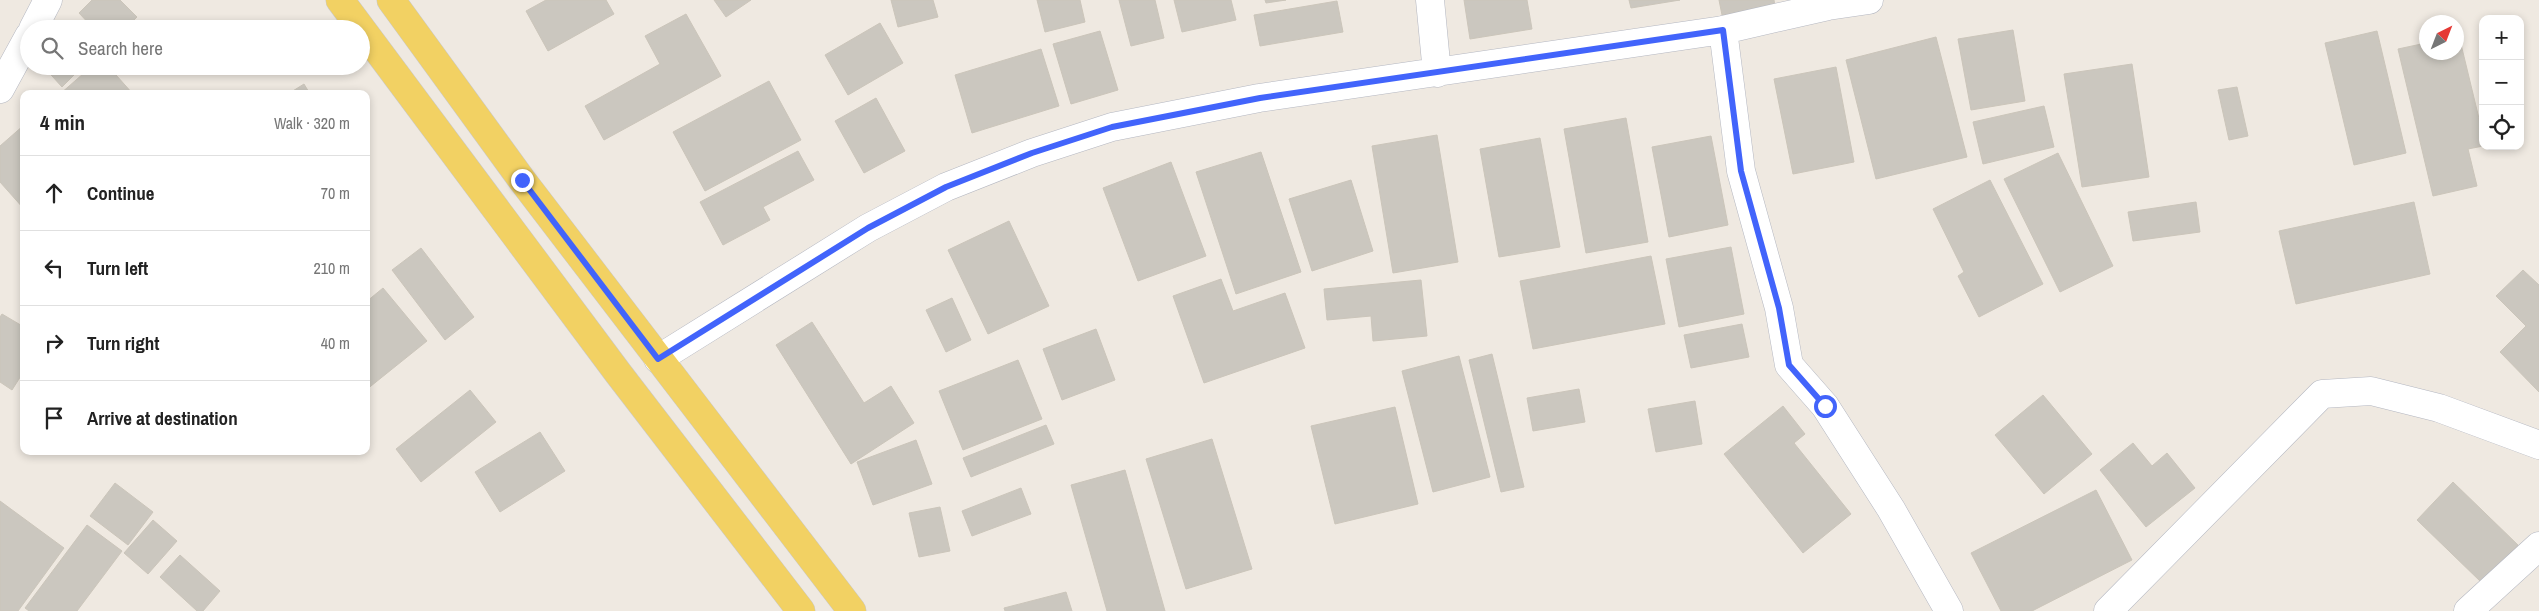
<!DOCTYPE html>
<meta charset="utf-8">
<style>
body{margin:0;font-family:"Archivo Narrow",sans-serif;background:#f6f6f6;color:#222}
.controls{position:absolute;right:15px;top:15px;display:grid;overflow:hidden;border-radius:10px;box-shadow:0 2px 8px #0003}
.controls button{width:45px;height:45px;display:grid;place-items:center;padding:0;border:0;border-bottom:1px solid #e0e0e0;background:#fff;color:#222;font:25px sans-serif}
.compass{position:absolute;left:2419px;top:15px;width:45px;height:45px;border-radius:50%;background:#fff;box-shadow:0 2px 8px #0003;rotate:42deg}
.stop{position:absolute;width:15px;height:15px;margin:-11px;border:4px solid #4264fb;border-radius:50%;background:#fff}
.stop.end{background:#4264fb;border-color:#fff;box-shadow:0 1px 5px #0008}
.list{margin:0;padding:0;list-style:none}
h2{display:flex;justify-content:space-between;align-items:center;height:65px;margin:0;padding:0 20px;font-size:21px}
h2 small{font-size:16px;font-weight:400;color:#767676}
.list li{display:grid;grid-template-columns:32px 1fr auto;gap:15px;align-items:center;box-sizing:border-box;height:75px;padding:0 20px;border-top:1px solid #e0e0e0}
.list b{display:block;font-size:19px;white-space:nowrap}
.list em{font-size:16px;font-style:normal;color:#767676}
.icon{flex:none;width:28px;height:28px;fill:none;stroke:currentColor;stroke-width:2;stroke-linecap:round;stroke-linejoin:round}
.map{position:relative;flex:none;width:2539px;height:611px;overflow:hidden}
.search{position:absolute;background:#fff;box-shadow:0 2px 8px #0003;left:20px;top:20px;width:350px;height:55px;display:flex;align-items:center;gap:12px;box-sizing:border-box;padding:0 18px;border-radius:28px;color:#767676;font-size:19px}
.panel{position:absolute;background:#fff;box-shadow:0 2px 8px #0003;left:20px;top:90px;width:350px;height:365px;border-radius:10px}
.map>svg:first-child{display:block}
</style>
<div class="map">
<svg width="2539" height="611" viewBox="0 0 2539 611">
<rect width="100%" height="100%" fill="#efe9e1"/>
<!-- building -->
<path fill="#cbc7bf" stroke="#cbc5ba" d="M 92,0 L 120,0 L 137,17 L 125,29 L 94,29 L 79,13 Z
M 546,0 L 606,0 L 614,14 L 548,51 L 526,11 Z
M 714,0 L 751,0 L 726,17 Z
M 891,0 L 933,0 L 938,17 L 898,27 Z
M 1037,0 L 1080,0 L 1085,22 L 1045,32 Z
M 1119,0 L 1155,0 L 1164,38 L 1131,46 Z
M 1174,0 L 1231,0 L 1236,20 L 1182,32 Z
M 1265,0 L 1286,0 L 1266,3 Z
M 1464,0 L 1527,0 L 1532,29 L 1470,39 Z
M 1629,0 L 1680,0 L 1631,8 Z
M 1719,0 L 1774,0 L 1775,6 L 1722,15 Z
M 1337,1 L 1343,32 L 1260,46 L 1254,15 Z
M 686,14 L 721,76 L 604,140 L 585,106 L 660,64 L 645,36 Z
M 69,22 L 76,29 L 62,29 Z
M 880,23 L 903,63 L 848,95 L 825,55 Z
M 2013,30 L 2025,101 L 1971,110 L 1958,39 Z
M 1100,31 L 1118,90 L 1071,104 L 1053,44 Z
M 2377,31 L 2406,153 L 2354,165 L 2325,43 Z
M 2456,36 L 2459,36 L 2483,135 L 2483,146 L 2468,149 L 2477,186 L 2433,196 L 2398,49 L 2426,43 L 2426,52 L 2456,52 Z
M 1936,37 L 1967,157 L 1876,179 L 1846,60 Z
M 1041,49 L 1059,106 L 972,133 L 955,75 Z
M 2132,64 L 2149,177 L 2082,187 L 2064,74 Z
M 43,66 L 83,66 L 62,87 Z
M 92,66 L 108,66 L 133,94 L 60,94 Z
M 1836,67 L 1854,162 L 1793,174 L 1774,79 Z
M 769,81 L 801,140 L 705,191 L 673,132 Z
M 304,84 L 310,94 L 288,94 Z
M 2237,87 L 2248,136 L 2229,140 L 2218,90 Z
M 876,98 L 905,151 L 864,173 L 835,121 Z
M 2044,106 L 2054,147 L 1983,164 L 1973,122 Z
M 1626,118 L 1648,242 L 1586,253 L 1564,129 Z
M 24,125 L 24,209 L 0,182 L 0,146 Z
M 1437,135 L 1458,262 L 1393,273 L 1372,146 Z
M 1711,136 L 1728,225 L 1669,237 L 1652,147 Z
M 1540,138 L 1560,247 L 1499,257 L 1480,149 Z
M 798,151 L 814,180 L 763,207 L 770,220 L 723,245 L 700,202 Z
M 1261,152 L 1301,272 L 1236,294 L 1196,172 Z
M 2058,153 L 2113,266 L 2060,292 L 2004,179 Z
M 1171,162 L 1206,256 L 1138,281 L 1103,188 Z
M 1351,180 L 1373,251 L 1312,271 L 1289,199 Z
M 1990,180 L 2043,284 L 1979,317 L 1958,276 L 1964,272 L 1933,209 Z
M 2196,202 L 2200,232 L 2133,241 L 2128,212 Z
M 2414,202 L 2430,274 L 2296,304 L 2279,231 Z
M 1009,221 L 1049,306 L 988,334 L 948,250 Z
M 1731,247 L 1744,314 L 1679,327 L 1666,259 Z
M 421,248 L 474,317 L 445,340 L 392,270 Z
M 1651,256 L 1665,324 L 1533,349 L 1520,281 Z
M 2523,270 L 2539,285 L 2539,392 L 2500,352 L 2526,326 L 2496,296 Z
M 1221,279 L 1233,311 L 1285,293 L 1305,348 L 1204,383 L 1173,296 Z
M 1421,280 L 1427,336 L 1373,341 L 1371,316 L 1327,320 L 1324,289 Z
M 383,288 L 427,341 L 366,390 L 366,302 Z
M 952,298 L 971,340 L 946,352 L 926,310 Z
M 2,314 L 24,327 L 24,371 L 12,390 L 0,382 L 0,317 Z
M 812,322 L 864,403 L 891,386 L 914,423 L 851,464 L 776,345 Z
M 1742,324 L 1749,357 L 1691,368 L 1684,335 Z
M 1096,329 L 1115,380 L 1062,400 L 1043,349 Z
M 1492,354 L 1524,487 L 1501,492 L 1469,360 Z
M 1459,356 L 1490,477 L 1433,492 L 1402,371 Z
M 1018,360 L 1042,419 L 963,450 L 939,391 Z
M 1579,389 L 1585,422 L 1533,431 L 1527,398 Z
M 470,390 L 496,422 L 421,482 L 396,449 Z
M 2043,395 L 2092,454 L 2044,494 L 1995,435 Z
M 1695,401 L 1702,444 L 1656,452 L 1648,409 Z
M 1783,406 L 1805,434 L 1794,443 L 1851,514 L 1803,553 L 1724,454 Z
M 1395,407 L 1418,504 L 1335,524 L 1311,426 Z
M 1046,425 L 1054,444 L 971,477 L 963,458 Z
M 540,432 L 565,471 L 500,512 L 475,472 Z
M 1212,439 L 1252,569 L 1186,589 L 1146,459 Z
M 916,440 L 932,484 L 873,505 L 857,462 Z
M 2133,443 L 2152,466 L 2167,453 L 2195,488 L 2146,527 L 2100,470 Z
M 1125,470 L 1165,611 L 1107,611 L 1071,485 Z
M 2453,482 L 2518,545 L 2481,582 L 2417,520 Z
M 115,483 L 153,512 L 128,545 L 90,516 Z
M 1021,488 L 1031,514 L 972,536 L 962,511 Z
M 2096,490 L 2132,560 L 2032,611 L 2001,611 L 1971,553 Z
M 0,501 L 64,548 L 18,611 L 0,611 Z
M 940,507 L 950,551 L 919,557 L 909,513 Z
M 153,520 L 177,541 L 148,574 L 124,553 Z
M 87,525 L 122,551 L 77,611 L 29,611 L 25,608 Z
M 180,555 L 220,591 L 203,611 L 197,611 L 160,577 Z
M 1066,592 L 1072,611 L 1005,611 L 1004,608 Z"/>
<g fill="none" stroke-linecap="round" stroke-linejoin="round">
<!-- street casing -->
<g stroke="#b4b7c1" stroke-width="29">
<path id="street" d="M 1430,0 L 1437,73
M 1723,30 L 1741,171 L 1779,308 L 1789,365 L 1825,406 L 1891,509 L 1949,611
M 658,359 L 868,228 L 946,187 L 1032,153 L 1112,127 L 1259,98 L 1723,30 L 1828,6 L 1869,0
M 2108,611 L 2322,394 L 2371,391 L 2439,408 L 2539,445
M 2468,611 L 2539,546"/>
</g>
<!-- secondary casing -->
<g stroke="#b4b7c1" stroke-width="29">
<path id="secondary" d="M 33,29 L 48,0
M 0,89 L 29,36"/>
</g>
<!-- primary casing -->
<g stroke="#c9c9c9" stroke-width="29">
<path id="primary" d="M 340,0 L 618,373 L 801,611
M 391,0 L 522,180 L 852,611"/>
</g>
<!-- street -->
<use href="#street" stroke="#fff" stroke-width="28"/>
<!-- secondary -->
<use href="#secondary" stroke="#fff" stroke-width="28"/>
<!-- primary -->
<use href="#primary" stroke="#f2d163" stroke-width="28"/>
</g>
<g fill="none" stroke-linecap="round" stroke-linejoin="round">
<!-- route -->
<path stroke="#4264fb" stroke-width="6" d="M 522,180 L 658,359 L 868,228 L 946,187 L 1032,153 L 1112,127 L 1260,98 L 1723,30 L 1741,171 L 1779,308 L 1789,365 L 1825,406"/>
</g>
</svg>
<div class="controls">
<button>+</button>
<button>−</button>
<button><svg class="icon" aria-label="locate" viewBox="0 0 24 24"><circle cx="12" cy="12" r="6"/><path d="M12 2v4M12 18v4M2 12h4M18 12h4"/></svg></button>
</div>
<svg class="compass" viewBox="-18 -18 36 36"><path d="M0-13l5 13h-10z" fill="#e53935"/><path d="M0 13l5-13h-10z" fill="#767676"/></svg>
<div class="stop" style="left:1825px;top:406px"></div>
<div class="stop end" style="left:522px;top:180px"></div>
<div class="search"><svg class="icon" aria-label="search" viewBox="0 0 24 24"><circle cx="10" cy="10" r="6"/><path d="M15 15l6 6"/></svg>Search here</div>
<section class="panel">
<h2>4 min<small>Walk · 320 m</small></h2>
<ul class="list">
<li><svg class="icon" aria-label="ahead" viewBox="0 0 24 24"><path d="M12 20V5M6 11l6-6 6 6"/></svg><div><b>Continue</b></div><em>70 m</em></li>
<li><svg class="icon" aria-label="left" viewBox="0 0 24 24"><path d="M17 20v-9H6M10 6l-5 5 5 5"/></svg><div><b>Turn left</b></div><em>210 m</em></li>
<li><svg class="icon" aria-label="right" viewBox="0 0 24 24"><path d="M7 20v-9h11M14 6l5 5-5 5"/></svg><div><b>Turn right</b></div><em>40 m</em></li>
<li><svg class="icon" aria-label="arrive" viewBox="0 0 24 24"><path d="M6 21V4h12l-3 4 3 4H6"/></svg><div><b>Arrive at destination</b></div></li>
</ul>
</section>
</div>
